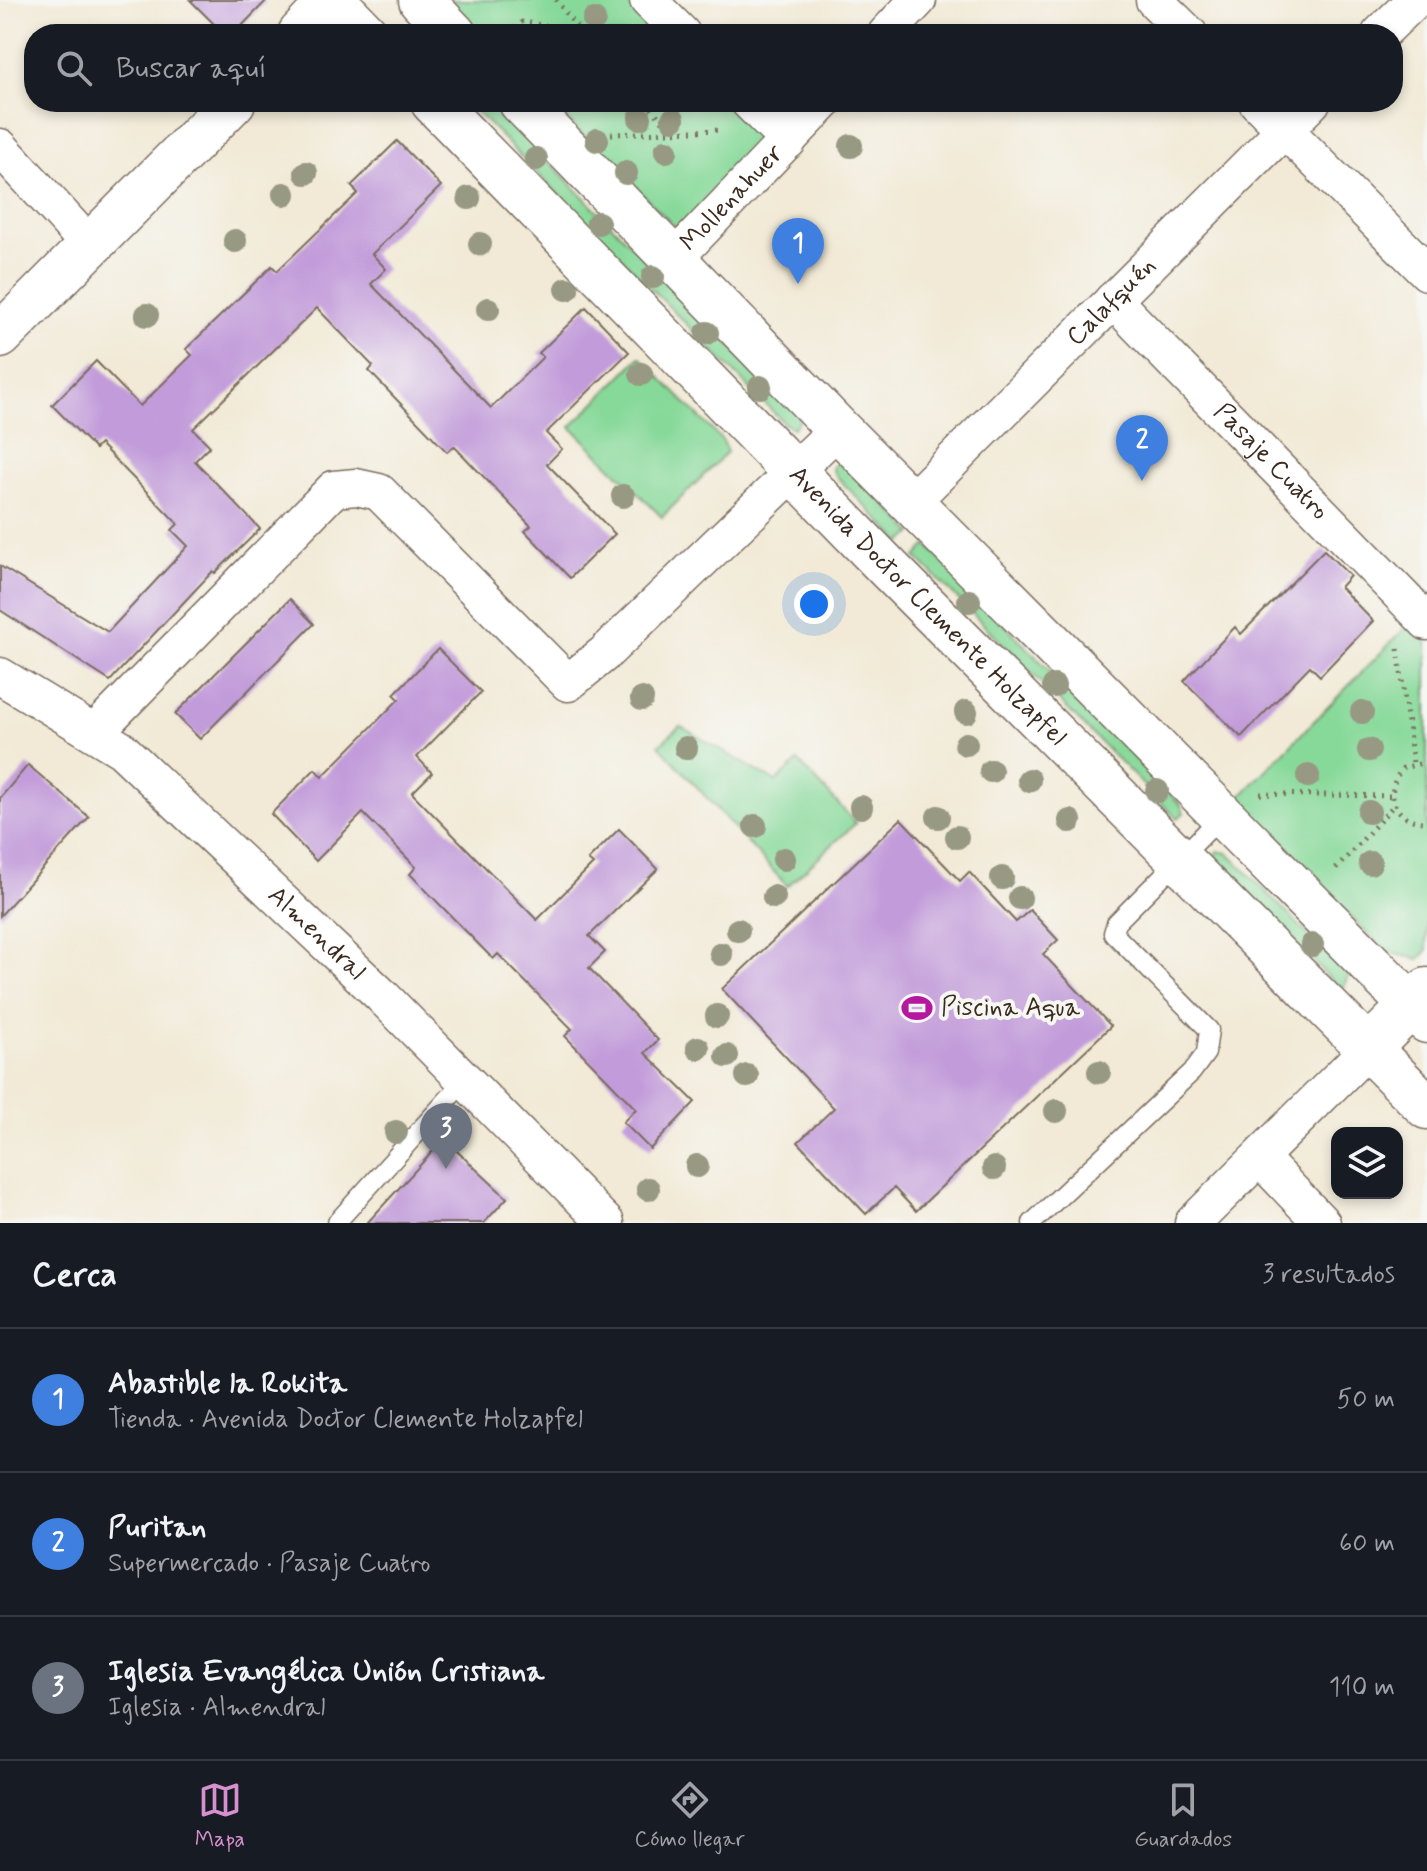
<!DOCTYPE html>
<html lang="es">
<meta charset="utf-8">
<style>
body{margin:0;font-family:Mynerve,sans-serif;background:#20242c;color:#f1f3f6}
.controls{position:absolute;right:24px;bottom:24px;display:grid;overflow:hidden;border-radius:16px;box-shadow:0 4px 12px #0003}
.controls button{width:72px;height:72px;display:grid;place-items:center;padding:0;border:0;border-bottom:2px solid #363941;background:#171b24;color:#f1f3f6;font:40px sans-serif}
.you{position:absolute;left:814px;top:604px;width:28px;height:28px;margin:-20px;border:6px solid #fff;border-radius:50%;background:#1a73e8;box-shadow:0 0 0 12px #1a73e833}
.badge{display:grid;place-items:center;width:52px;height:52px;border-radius:50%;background:#d690ce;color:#fff;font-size:26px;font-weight:700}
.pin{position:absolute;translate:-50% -66px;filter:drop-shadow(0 2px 4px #0008)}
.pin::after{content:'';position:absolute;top:42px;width:28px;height:24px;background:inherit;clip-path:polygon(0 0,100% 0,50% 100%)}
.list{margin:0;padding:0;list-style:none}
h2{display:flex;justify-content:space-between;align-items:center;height:104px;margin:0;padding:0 32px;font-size:34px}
h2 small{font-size:26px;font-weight:400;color:#9ea1a6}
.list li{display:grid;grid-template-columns:52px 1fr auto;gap:24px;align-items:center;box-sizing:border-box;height:144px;padding:0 32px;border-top:2px solid #363941}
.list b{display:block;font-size:30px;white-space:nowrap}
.list p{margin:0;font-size:26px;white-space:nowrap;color:#9ea1a6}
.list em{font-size:26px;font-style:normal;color:#9ea1a6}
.icon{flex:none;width:44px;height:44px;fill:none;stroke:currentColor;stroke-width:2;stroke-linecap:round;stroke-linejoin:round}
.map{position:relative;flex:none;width:1427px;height:1223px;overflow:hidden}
.search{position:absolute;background:#171b24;box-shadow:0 4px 12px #0003;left:24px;right:24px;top:24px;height:88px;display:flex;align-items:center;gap:20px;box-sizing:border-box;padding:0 28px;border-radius:32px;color:#9ea1a6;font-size:30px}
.sheet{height:536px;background:#171b24}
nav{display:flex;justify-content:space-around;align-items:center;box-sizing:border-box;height:112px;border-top:2px solid #363941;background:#171b24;font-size:22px;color:#9ea1a6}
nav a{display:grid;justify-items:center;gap:4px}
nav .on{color:#d690ce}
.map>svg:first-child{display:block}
</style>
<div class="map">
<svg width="1427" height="1223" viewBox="0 0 1427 1223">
<rect width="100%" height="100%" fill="#f6f6f2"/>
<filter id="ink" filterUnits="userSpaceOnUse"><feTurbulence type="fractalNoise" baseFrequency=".0125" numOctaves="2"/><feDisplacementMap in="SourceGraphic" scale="16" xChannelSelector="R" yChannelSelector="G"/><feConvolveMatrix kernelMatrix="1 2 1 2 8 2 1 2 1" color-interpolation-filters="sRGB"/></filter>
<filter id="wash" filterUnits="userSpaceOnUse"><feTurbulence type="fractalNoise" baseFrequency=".006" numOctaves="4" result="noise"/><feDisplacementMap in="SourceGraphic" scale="32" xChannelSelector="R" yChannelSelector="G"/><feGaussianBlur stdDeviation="1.8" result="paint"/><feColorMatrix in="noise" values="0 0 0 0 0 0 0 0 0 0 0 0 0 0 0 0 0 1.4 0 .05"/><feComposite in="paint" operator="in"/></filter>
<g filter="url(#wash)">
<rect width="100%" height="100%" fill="#f2ead7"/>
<!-- green -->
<path fill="#87d99a" stroke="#61825c" stroke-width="2" d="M 449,0 L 632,0 L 666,34 L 482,34 Z
M 467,102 L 490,102 L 797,413 L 799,421 L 793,428 L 785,424 Z
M 550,102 L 734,102 L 773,141 L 692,221 L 674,226 Z
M 640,357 L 723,441 L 727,452 L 662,517 L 571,427 Z
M 838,462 L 844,462 L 913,533 L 902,543 L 836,476 L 832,468 Z
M 927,545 L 1181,805 L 1184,813 L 1177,819 L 916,557 Z
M 1409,624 L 1427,642 L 1427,951 L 1419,959 L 1386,952 L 1236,801 Z
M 680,726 L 776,782 L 798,761 L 856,823 L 787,886 L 659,745 Z
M 1217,851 L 1228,853 L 1348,975 L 1344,987 L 1337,986 L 1218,864 L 1214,858 Z"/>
<g id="blocks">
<!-- building -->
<path fill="#c29cda" d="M 190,0 L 267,0 L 234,34 L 224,34 Z
M 397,141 L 441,186 L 372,254 L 386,269 L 371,284 L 491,408 L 543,357 L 539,353 L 586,307 L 629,352 L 546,433 L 562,449 L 547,464 L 615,534 L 570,578 L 525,531 L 531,526 L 454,446 L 447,452 L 369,371 L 373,366 L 317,308 L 193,429 L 210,446 L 195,461 L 260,529 L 215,573 L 213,571 L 110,681 L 0,610 L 0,566 L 108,632 L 188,546 L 172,530 L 178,524 L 100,444 L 95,449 L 52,405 L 96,361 L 140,406 L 192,355 L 186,349 L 272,266 L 277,271 L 358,193 L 351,186 Z
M 1324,550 L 1350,576 L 1340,587 L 1373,621 L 1320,676 L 1310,666 L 1241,737 L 1184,681 L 1235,627 L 1241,634 Z
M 290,599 L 314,624 L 200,739 L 175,714 Z
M 438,649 L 481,692 L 417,757 L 432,773 L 412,793 L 537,920 L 593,864 L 588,860 L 619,829 L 658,869 L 589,936 L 605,952 L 589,968 L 658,1040 L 645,1053 L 695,1102 L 650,1149 L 623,1122 L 636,1109 L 565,1036 L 572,1029 L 498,954 L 493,959 L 410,874 L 416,867 L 363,813 L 316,861 L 271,814 L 315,769 L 322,777 L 399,699 L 394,694 Z
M 28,765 L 89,817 L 0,916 L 0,798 Z
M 901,819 L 960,881 L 969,872 L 1016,922 L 1030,910 L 1058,940 L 1043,954 L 1111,1026 L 916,1211 L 894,1188 L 866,1214 L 798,1142 L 834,1108 L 722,989 Z
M 444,1139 L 507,1198 L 484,1223 L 367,1223 Z"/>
</g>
</g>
<g filter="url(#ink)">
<use href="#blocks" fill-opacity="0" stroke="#7b6d5f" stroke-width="2"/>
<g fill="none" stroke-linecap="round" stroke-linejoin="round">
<!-- service casing -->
<g stroke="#7b6d5f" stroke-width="21">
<path id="service" d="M 336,1223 L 465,1080
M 1032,1223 L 1192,1072 L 1206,1053 L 1209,1030 L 1113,933 L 1116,923 L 1223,815"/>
</g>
<!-- minor casing -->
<g stroke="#7b6d5f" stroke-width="39">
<g id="minor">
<path d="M 648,0 L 682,34"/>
<path d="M 1154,0 L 1189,34"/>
<path d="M 886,34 L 918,0"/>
<path d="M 1380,34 L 1415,0"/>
<path d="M 749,102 L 788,141"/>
<path d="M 1257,102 L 1427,272"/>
<path d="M 0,147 L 90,246"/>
<path id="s1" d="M 674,259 L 824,102"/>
<path id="s2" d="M 1113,300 L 1427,622"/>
<path id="s3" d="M 912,501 L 1312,102"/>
<path id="s4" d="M 0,676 L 122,750 L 382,996 L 606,1223"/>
<path d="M 96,731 L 334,489 L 356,487 L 379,492 L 568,683 L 605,653 L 838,429"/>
<path d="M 1260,1158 L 1322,1223"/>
<path d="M 1193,1223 L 1369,1048"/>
</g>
</g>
<!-- tertiary casing -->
<g stroke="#7b6d5f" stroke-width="47">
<path id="tertiary" d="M 300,34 L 332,0
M 0,336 L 233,102
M 1369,1048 L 1427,990"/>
</g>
<!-- primary casing -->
<g stroke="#7b6d5f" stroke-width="47">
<g id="primary">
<path d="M 333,0 L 366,34"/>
<path d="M 421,0 L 454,34"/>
<path id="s5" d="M 433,102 L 889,569 L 1427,1107"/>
<path d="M 521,102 L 838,429 L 1427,1021"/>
</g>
</g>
<!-- path -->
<path stroke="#7b6d5f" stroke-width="5" stroke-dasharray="2 6" stroke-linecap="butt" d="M 556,0 L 578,29
M 510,34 L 522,22 L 578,30 L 583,34
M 646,102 L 671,131
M 611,134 L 721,130
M 1398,649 L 1413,763
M 1427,762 L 1403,768 C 1382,792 1394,823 1427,822
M 1260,794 L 1391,796
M 1336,869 L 1394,805"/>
<!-- service -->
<use href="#service" stroke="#fff" stroke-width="18"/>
<!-- minor -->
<use href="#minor" stroke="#fff" stroke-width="36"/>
<!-- tertiary -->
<use href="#tertiary" stroke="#fff" stroke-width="44"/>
<!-- primary -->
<use href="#primary" stroke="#fff" stroke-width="44"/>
</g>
<!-- trees -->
<g fill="#989982">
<circle cx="594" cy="20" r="12"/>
<circle cx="640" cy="118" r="12"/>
<circle cx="673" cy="119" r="12"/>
<circle cx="597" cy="140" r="12"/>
<circle cx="851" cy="146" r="12"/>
<circle cx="666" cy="151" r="12"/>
<circle cx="536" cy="159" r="12"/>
<circle cx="306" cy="173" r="12"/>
<circle cx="626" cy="173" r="12"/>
<circle cx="284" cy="194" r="12"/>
<circle cx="469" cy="198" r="12"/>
<circle cx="598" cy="223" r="12"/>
<circle cx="235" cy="241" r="12"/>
<circle cx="480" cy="244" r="12"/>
<circle cx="653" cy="277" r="12"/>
<circle cx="567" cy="289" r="12"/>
<circle cx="488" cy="309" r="12"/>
<circle cx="147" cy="315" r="12"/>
<circle cx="707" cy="333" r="12"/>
<circle cx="641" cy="374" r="12"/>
<circle cx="760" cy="387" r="12"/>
<circle cx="623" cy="496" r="12"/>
<circle cx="969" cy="601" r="12"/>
<circle cx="1054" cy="686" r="12"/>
<circle cx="642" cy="699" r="12"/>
<circle cx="966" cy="712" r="12"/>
<circle cx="1362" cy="712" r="12"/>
<circle cx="966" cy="744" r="12"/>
<circle cx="686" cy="748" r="12"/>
<circle cx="1369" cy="750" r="12"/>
<circle cx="991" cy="771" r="12"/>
<circle cx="1308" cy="776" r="12"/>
<circle cx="1029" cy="780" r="12"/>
<circle cx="1157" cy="791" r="12"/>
<circle cx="861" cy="807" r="12"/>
<circle cx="1369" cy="812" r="12"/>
<circle cx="938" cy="817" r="12"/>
<circle cx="1070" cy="821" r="12"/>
<circle cx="755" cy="826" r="12"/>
<circle cx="957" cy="837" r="12"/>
<circle cx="784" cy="859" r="12"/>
<circle cx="1370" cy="863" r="12"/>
<circle cx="1002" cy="878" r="12"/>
<circle cx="774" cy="897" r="12"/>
<circle cx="1020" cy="898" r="12"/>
<circle cx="738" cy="930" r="12"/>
<circle cx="1312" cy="945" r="12"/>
<circle cx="721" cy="954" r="12"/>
<circle cx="717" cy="1016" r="12"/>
<circle cx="698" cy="1048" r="12"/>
<circle cx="727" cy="1056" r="12"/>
<circle cx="1099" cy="1072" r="12"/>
<circle cx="747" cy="1076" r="12"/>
<circle cx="1056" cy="1111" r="12"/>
<circle cx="396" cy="1132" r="12"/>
<circle cx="697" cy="1166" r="12"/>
<circle cx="994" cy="1168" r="12"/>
<circle cx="648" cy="1189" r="12"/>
</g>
</g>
<!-- icons -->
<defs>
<g id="stadium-bare" transform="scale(2.4)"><path d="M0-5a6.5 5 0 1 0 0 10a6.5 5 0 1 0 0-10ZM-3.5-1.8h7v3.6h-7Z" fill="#b5179e" stroke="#f6f6f2" stroke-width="2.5" paint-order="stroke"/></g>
</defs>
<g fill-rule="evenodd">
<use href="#stadium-bare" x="917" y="1008"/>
</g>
<g text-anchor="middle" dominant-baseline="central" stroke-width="8" stroke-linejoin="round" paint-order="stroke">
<!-- street labels -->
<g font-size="26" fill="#3b2a1e" stroke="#f6f6f2">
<text stroke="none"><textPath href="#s1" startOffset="84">Mollenahuer</textPath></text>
<text stroke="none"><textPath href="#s3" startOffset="282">Calafquén</textPath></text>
<text stroke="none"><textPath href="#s2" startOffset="226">Pasaje Cuatro</textPath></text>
<text stroke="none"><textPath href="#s5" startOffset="706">Avenida Doctor Clemente Holzapfel</textPath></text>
<text stroke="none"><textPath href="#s4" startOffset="410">Almendral</textPath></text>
</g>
<!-- poi labels -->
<g font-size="26" fill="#3b2a1e" stroke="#f6f6f2" text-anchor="start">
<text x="941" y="1008">Piscina Aqua</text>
</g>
</g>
</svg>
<div class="controls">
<button><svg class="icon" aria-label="layers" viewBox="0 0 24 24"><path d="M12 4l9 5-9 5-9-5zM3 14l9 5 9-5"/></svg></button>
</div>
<div class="you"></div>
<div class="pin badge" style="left:798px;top:284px;background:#3f7fe0">1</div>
<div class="pin badge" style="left:1142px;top:481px;background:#3f7fe0">2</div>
<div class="pin badge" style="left:446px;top:1169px;background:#6b7280">3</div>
<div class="search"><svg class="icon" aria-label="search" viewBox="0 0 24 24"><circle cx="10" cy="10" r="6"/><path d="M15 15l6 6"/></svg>Buscar aquí</div>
</div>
<section class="sheet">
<h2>Cerca<small>3 resultados</small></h2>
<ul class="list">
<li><span class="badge" style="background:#3f7fe0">1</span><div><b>Abastible la Rokita</b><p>Tienda · Avenida Doctor Clemente Holzapfel</p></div><em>50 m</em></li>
<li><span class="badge" style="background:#3f7fe0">2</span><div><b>Puritan</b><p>Supermercado · Pasaje Cuatro</p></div><em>60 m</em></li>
<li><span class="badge" style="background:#6b7280">3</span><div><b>Iglesia Evangélica Unión Cristiana</b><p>Iglesia · Almendral</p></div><em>110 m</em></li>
</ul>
</section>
<nav>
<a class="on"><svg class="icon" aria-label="map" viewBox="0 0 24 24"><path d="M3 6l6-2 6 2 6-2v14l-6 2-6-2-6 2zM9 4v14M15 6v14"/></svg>Mapa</a>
<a><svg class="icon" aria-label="directions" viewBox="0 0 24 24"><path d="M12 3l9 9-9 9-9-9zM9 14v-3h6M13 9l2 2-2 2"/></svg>Cómo llegar</a>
<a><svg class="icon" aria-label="saved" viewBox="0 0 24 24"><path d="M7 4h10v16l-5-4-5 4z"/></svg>Guardados</a>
</nav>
